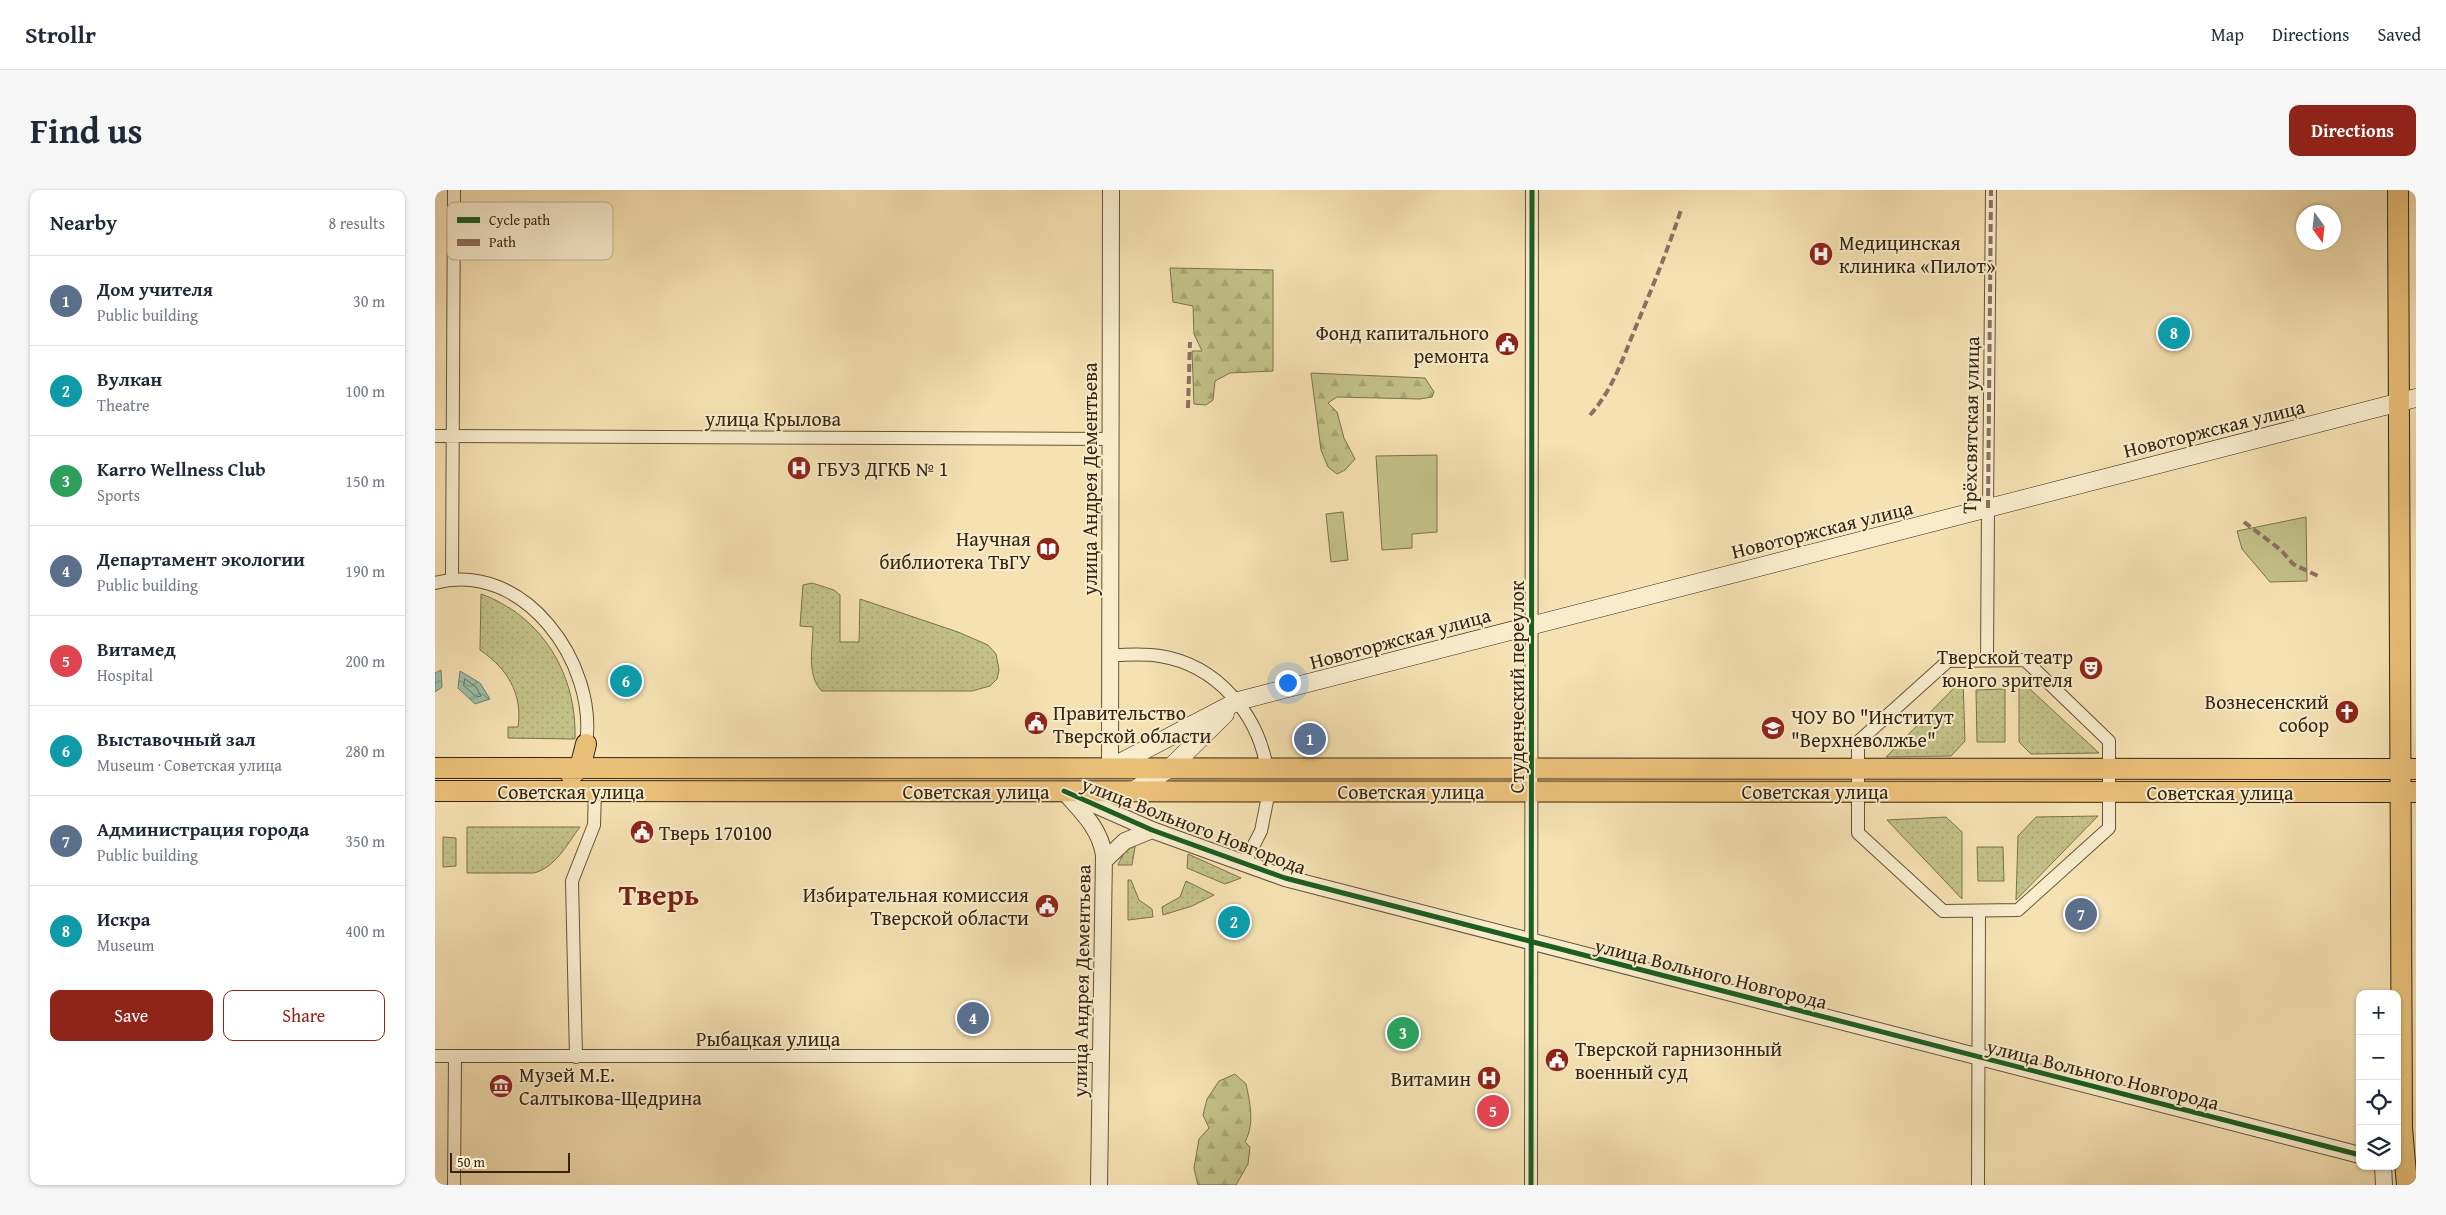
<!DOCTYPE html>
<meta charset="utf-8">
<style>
body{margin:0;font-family:"Gentium Book Plus",serif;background:#f6f6f7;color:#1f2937}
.controls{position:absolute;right:15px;bottom:15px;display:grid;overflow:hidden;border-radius:10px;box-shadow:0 1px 4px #0004}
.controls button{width:45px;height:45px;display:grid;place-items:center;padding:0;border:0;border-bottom:1px solid #e0e1e3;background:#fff;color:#1f2937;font:25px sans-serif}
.compass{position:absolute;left:1861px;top:15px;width:45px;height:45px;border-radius:50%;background:#fff;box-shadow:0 1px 4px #0004;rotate:165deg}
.scale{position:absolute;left:15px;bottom:12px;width:120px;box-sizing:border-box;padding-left:5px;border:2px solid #372410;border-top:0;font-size:14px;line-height:18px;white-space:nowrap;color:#372410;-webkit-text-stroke:4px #f8eccd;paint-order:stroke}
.you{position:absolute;left:852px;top:492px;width:18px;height:18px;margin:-12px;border:4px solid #fff;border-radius:50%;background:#1a73e8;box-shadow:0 0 0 8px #1a73e833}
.badge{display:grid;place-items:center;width:32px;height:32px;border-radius:50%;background:#8f2418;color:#fff;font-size:16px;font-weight:700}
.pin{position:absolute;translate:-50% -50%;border:2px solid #fff;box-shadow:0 1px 5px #0006}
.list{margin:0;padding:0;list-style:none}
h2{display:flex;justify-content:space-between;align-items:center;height:65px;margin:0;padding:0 20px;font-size:21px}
h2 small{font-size:16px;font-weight:400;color:#747a83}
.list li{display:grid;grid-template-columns:32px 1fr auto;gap:15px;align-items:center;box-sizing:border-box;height:90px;padding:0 20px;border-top:1px solid #e0e1e3}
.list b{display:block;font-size:19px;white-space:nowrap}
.list p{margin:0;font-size:16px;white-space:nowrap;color:#747a83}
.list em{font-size:16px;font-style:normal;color:#747a83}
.actions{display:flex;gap:10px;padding:15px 20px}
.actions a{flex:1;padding:11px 0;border:1px solid #8f2418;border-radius:10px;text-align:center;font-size:18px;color:#8f2418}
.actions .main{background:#8f2418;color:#fff}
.icon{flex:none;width:28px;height:28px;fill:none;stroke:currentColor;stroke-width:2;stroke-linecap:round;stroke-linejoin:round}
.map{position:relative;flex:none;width:1981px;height:995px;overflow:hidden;border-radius:10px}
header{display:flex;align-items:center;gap:30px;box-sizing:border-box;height:70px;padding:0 25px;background:#fff;border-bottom:1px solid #e0e1e3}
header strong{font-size:24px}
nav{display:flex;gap:28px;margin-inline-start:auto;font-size:18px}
.intro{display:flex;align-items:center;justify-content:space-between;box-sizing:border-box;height:120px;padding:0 30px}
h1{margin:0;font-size:35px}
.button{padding:12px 22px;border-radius:10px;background:#8f2418;color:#fff;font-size:18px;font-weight:700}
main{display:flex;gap:30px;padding:0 30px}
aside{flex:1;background:#fff;border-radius:10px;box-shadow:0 1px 4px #0004}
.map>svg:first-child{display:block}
</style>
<header>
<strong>Strollr</strong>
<nav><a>Map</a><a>Directions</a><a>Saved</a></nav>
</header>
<div class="intro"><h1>Find us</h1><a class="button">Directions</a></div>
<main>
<aside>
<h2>Nearby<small>8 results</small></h2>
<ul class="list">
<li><span class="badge" style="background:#5c6f8a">1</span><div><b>Дом учителя</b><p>Public building</p></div><em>30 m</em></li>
<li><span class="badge" style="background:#0f9aa8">2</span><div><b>Вулкан</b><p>Theatre</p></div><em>100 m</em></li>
<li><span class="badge" style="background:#2e9e5b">3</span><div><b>Karro Wellness Club</b><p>Sports</p></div><em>150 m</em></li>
<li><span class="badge" style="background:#5c6f8a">4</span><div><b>Департамент экологии</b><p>Public building</p></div><em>190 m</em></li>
<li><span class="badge" style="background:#e0444e">5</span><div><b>Витамед</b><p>Hospital</p></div><em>200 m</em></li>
<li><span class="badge" style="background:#0f9aa8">6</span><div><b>Выставочный зал</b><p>Museum · Советская улица</p></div><em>280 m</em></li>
<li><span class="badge" style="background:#5c6f8a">7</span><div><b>Администрация города</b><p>Public building</p></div><em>350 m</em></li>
<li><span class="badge" style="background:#0f9aa8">8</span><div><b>Искра</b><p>Museum</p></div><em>400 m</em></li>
</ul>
<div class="actions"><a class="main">Save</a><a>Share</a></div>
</aside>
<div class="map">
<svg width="1981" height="995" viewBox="0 0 1981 995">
<defs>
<pattern id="grass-dots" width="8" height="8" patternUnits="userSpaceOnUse" patternTransform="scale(1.25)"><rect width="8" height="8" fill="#c2c188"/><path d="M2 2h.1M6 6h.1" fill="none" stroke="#a7a674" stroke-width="1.8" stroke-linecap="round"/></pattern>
<pattern id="forest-firs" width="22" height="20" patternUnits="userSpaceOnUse" patternTransform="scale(1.25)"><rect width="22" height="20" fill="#c2c188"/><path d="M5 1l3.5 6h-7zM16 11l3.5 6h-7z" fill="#a7a674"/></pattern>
<pattern id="water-waves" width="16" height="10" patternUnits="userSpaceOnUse" patternTransform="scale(1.25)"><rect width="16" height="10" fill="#9dbea7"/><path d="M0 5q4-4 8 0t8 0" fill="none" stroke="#819a87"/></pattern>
</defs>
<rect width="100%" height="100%" fill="#f5e1b2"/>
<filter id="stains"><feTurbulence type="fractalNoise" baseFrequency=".004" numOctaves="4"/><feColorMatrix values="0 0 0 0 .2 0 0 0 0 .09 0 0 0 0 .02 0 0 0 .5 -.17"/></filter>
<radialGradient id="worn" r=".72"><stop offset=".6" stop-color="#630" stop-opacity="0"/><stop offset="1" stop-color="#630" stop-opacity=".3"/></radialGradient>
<!-- grass -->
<path fill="url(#grass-dots)" stroke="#7c724c" d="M 377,393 L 399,400 L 405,405 L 405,452 L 424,452 L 425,409 L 523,442 L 553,455 L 561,464 L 564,480 L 562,489 L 555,496 L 537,501 L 387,501 C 371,486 378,457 378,437 L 365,436 L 368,395 Z
M 46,404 C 107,426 142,484 140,549 L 73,548 L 73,537 L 83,537 C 88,504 72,478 45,460 Z
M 1528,489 L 1530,551 L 1516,566 L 1451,567 Z
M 1584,489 L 1664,563 L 1596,564 L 1584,552 Z
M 1570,499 L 1570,552 L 1542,552 L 1541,500 Z
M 1663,626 L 1581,710 L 1583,646 L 1601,627 Z
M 1511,627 L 1527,642 L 1527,709 L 1452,630 Z
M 32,637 L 145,637 C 132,654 121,677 99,683 L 32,683 Z
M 8,647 L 21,648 L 21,676 L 8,677 Z
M 701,651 L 697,675 L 683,675 L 689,662 Z
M 1542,657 L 1568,657 L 1569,691 L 1543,691 Z
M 753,664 L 806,688 L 790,694 L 752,678 Z
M 693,690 L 696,690 L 704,710 L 717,719 L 718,727 L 693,730 Z
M 751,691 L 779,705 L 757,716 L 728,725 L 727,717 L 745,707 Z"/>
<!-- forest -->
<path fill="url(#forest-firs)" stroke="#7c724c" d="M 735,78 L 838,80 L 838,181 L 795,183 L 780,191 L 778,210 L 771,215 L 759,214 L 757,161 L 767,161 L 759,144 L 758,116 L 738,112 Z
M 876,183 L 990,188 L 999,202 L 997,207 L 985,209 L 902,207 L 893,213 L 902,222 L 909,248 L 920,269 L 910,280 L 902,284 L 893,277 L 886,260 Z
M 800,884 L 811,894 C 815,913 820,933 810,952 L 815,957 L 813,974 L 801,995 L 763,995 L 759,978 L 764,949 L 774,938 L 768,925 L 772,909 L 784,891 Z"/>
<!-- park -->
<path fill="#c2c188" stroke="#7c724c" d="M 1002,265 L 1002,342 L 977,344 L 977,358 L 947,360 L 941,266 Z
M 908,322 L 913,370 L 896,372 L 891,324 Z
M 1871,327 L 1872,391 L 1835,392 L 1807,359 L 1802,341 Z"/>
<!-- water -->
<path fill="url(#water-waves)" stroke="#74806b" d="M 6,480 L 7,497 L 0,502 L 0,483 Z
M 25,481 L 45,493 L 55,509 L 40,514 L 23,498 Z"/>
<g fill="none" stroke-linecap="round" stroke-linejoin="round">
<!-- shore -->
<path stroke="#6a715c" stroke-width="1" d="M 30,489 L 41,497 L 46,506 L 42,507 L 29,496 Z"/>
<!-- pedestrian casing -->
<g stroke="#665338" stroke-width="12">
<path id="pedestrian" d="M 1553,318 L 1556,0"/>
</g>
<!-- minor casing -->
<g stroke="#665338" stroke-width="14">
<path id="minor" d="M 0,246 L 676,249
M 17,389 L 19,0
M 0,393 C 89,369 163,474 151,554
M 675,465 C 692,465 709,463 725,466 C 782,475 823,524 832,579
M 1552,470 L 1553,318
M 1590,470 L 1674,551 L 1674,638 L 1583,720 L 1508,721 L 1423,643 L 1423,552 L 1513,471 Z
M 809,674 L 826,641 L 834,601
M 0,866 L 666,866
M 141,867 L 137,691 L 159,635 L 160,601
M 19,995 L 20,866
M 1096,995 L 1097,0
M 1543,995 L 1544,721"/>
</g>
<!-- tertiary casing -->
<g stroke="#665338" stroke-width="18">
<path id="tertiary" d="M 675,578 L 676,0
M 631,602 L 717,640 L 850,688 L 1925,965
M 632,605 C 648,623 665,639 669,665 L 664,995
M 669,671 L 690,651 L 717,640
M 1948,976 L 1949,995"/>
</g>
<!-- secondary casing -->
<g stroke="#372410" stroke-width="19">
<path id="secondary" d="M 675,578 L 803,511 L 1981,208
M 698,601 L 735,578 L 790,524"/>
</g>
<!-- primary casing -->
<g stroke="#372410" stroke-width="22">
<path id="primary" d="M 1963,0 L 1967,938 L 1972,995
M 0,578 L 1981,579
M 136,585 L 145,578 L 151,554
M 0,601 L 1981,602"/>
</g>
<!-- pedestrian -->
<use href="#pedestrian" stroke="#f8eccd" stroke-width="10"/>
<!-- minor -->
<use href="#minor" stroke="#f8eccd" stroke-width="12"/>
<!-- tertiary -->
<use href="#tertiary" stroke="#f8eccd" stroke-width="16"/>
<!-- secondary -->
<use href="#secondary" stroke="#f8eccd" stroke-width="18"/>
<!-- primary -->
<use href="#primary" stroke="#eac079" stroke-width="20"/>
<!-- quiet -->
<path stroke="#8d6e63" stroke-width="4" stroke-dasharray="8 4" stroke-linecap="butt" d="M 753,218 L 755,152
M 1155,225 C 1178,200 1189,165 1202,134 C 1218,96 1233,59 1246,20
M 1553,318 L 1556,0
M 1809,332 L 1846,360 L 1858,374 L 1883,386"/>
<!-- cycleway casing -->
<g stroke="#f8eccd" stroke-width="8">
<path id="cycleway" d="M 629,601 L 717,640 L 850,688 L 1925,965
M 1096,995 L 1097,0"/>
</g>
<!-- cycleway -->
<use href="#cycleway" stroke="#1b5e20" stroke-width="5"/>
</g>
<!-- icons -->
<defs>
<g id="hospital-disc" transform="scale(1.25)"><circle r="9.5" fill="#8f2418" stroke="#f8eccd"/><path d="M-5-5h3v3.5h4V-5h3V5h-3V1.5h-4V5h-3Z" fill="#fff"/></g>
<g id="civic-disc" transform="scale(1.25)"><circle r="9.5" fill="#8f2418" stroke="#f8eccd"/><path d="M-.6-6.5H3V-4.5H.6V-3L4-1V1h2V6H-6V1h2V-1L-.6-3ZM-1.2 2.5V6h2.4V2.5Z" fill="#fff"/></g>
<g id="library-disc" transform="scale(1.25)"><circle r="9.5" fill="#8f2418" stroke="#f8eccd"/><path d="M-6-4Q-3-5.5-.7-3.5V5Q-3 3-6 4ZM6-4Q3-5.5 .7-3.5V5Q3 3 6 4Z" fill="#fff"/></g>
<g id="theatre-disc" transform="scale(1.25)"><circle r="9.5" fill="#8f2418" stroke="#f8eccd"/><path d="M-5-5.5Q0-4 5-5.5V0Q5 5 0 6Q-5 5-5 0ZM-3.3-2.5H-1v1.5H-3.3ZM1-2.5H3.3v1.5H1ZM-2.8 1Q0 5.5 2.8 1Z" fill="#fff"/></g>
<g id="church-disc" transform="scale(1.25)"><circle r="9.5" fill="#8f2418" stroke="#f8eccd"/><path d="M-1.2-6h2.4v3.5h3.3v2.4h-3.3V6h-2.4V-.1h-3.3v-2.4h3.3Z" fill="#fff"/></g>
<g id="university-disc" transform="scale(1.25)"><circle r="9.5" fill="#8f2418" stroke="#f8eccd"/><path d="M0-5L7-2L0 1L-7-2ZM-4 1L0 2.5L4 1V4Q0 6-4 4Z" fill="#fff"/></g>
<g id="museum-disc" transform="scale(1.25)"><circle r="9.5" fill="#8f2418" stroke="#f8eccd"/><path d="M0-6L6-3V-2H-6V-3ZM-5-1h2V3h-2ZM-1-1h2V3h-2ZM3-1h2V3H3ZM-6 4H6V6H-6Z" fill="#fff"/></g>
</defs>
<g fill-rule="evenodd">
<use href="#hospital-disc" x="1386" y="64"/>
<use href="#civic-disc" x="1072" y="154"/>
<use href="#hospital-disc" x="364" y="278"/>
<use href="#library-disc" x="613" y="359"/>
<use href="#theatre-disc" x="1656" y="478"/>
<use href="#church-disc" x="1912" y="522"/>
<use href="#civic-disc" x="601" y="533"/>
<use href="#university-disc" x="1338" y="538"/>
<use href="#civic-disc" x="207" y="642"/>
<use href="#civic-disc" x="612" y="716"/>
<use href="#civic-disc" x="1122" y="870"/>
<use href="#hospital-disc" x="1054" y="888"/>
<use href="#museum-disc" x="66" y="896"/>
</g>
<g text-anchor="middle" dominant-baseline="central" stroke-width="4" stroke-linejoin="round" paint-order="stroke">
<!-- poi labels -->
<g font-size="20" fill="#372410" stroke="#f8eccd" text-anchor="start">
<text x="1404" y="52">Медицинская<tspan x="1404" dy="23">клиника «Пилот»</tspan></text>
<text x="1054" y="142" text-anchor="end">Фонд капитального<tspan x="1054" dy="23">ремонта</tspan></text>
<text x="382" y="278">ГБУЗ ДГКБ № 1</text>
<text x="596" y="348" text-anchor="end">Научная<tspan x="596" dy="23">библиотека ТвГУ</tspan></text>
<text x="1638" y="466" text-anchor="end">Тверской театр<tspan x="1638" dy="23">юного зрителя</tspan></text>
<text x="1894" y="511" text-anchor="end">Вознесенский<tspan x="1894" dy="23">собор</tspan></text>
<text x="618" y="522">Правительство<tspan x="618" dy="23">Тверской области</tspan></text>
<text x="1356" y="526">ЧОУ ВО "Институт<tspan x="1356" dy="23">"Верхневолжье"</tspan></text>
<text x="224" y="642">Тверь 170100</text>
<text x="594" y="704" text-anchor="end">Избирательная комиcсия<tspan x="594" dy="23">Тверской области</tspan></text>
<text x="1140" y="858">Тверской гарнизонный<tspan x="1140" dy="23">военный суд</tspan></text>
<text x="84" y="884">Музей М.Е.<tspan x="84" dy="23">Салтыкова-Щедрина</tspan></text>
<text x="1036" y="888" text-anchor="end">Витамин</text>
</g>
<!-- street labels -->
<g font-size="20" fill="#372410" stroke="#f8eccd">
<text x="338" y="228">улица Крылова</text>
<text transform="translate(1535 235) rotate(-89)">Трёхсвятская улица</text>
<text transform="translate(1779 238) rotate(-14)">Новоторжская улица</text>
<text transform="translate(654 289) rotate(-90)">улица Андрея Дементьева</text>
<text transform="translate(1387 339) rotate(-14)">Новоторжская улица</text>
<text transform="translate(965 448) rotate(-15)">Новоторжская улица</text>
<text transform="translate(1081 497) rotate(-90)">Студенческий переулок</text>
<text x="136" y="601">Советская улица</text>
<text x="541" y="601">Советская улица</text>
<text x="976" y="601">Советская улица</text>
<text x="1380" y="601">Советская улица</text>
<text x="1785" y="602">Советская улица</text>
<text transform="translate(759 635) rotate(21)">улица Вольного Новгорода</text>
<text transform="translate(1276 783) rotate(14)">улица Вольного Новгорода</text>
<text transform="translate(646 791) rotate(-89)">улица Андрея Дементьева</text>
<text x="333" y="848">Рыбацкая улица</text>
<text transform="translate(1668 884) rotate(14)">улица Вольного Новгорода</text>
</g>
<!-- town labels -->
<g font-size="30" font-weight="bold" fill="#7a1f14" stroke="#f8eccd">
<text x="224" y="704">Тверь</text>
</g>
</g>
<!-- legend -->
<rect x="12" y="12" width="166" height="58" rx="8" fill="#f8eccd" stroke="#beb094" stroke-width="1"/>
<rect x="22" y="27" width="23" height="6" fill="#1b5e20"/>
<rect x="22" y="49" width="23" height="7" fill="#8d6e63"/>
<g font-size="14" fill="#372410">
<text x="54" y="35">Cycle path</text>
<text x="54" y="57">Path</text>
</g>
<rect width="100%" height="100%" filter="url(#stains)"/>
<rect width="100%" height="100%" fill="url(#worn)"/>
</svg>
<div class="controls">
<button>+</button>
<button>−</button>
<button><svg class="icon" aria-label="locate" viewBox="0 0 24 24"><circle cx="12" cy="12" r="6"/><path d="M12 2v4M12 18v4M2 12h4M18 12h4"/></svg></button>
<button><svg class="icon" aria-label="layers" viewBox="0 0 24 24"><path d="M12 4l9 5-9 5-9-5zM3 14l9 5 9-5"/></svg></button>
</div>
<svg class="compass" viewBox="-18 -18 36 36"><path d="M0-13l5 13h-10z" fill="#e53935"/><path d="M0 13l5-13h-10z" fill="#747a83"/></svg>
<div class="scale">50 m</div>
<div class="you"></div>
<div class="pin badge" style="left:875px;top:549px;background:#5c6f8a">1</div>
<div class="pin badge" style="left:799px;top:732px;background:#0f9aa8">2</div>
<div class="pin badge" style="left:968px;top:843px;background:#2e9e5b">3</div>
<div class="pin badge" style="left:538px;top:828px;background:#5c6f8a">4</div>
<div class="pin badge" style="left:1058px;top:921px;background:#e0444e">5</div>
<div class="pin badge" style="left:191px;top:491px;background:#0f9aa8">6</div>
<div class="pin badge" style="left:1646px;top:724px;background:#5c6f8a">7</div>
<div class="pin badge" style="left:1739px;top:143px;background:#0f9aa8">8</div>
</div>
</main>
